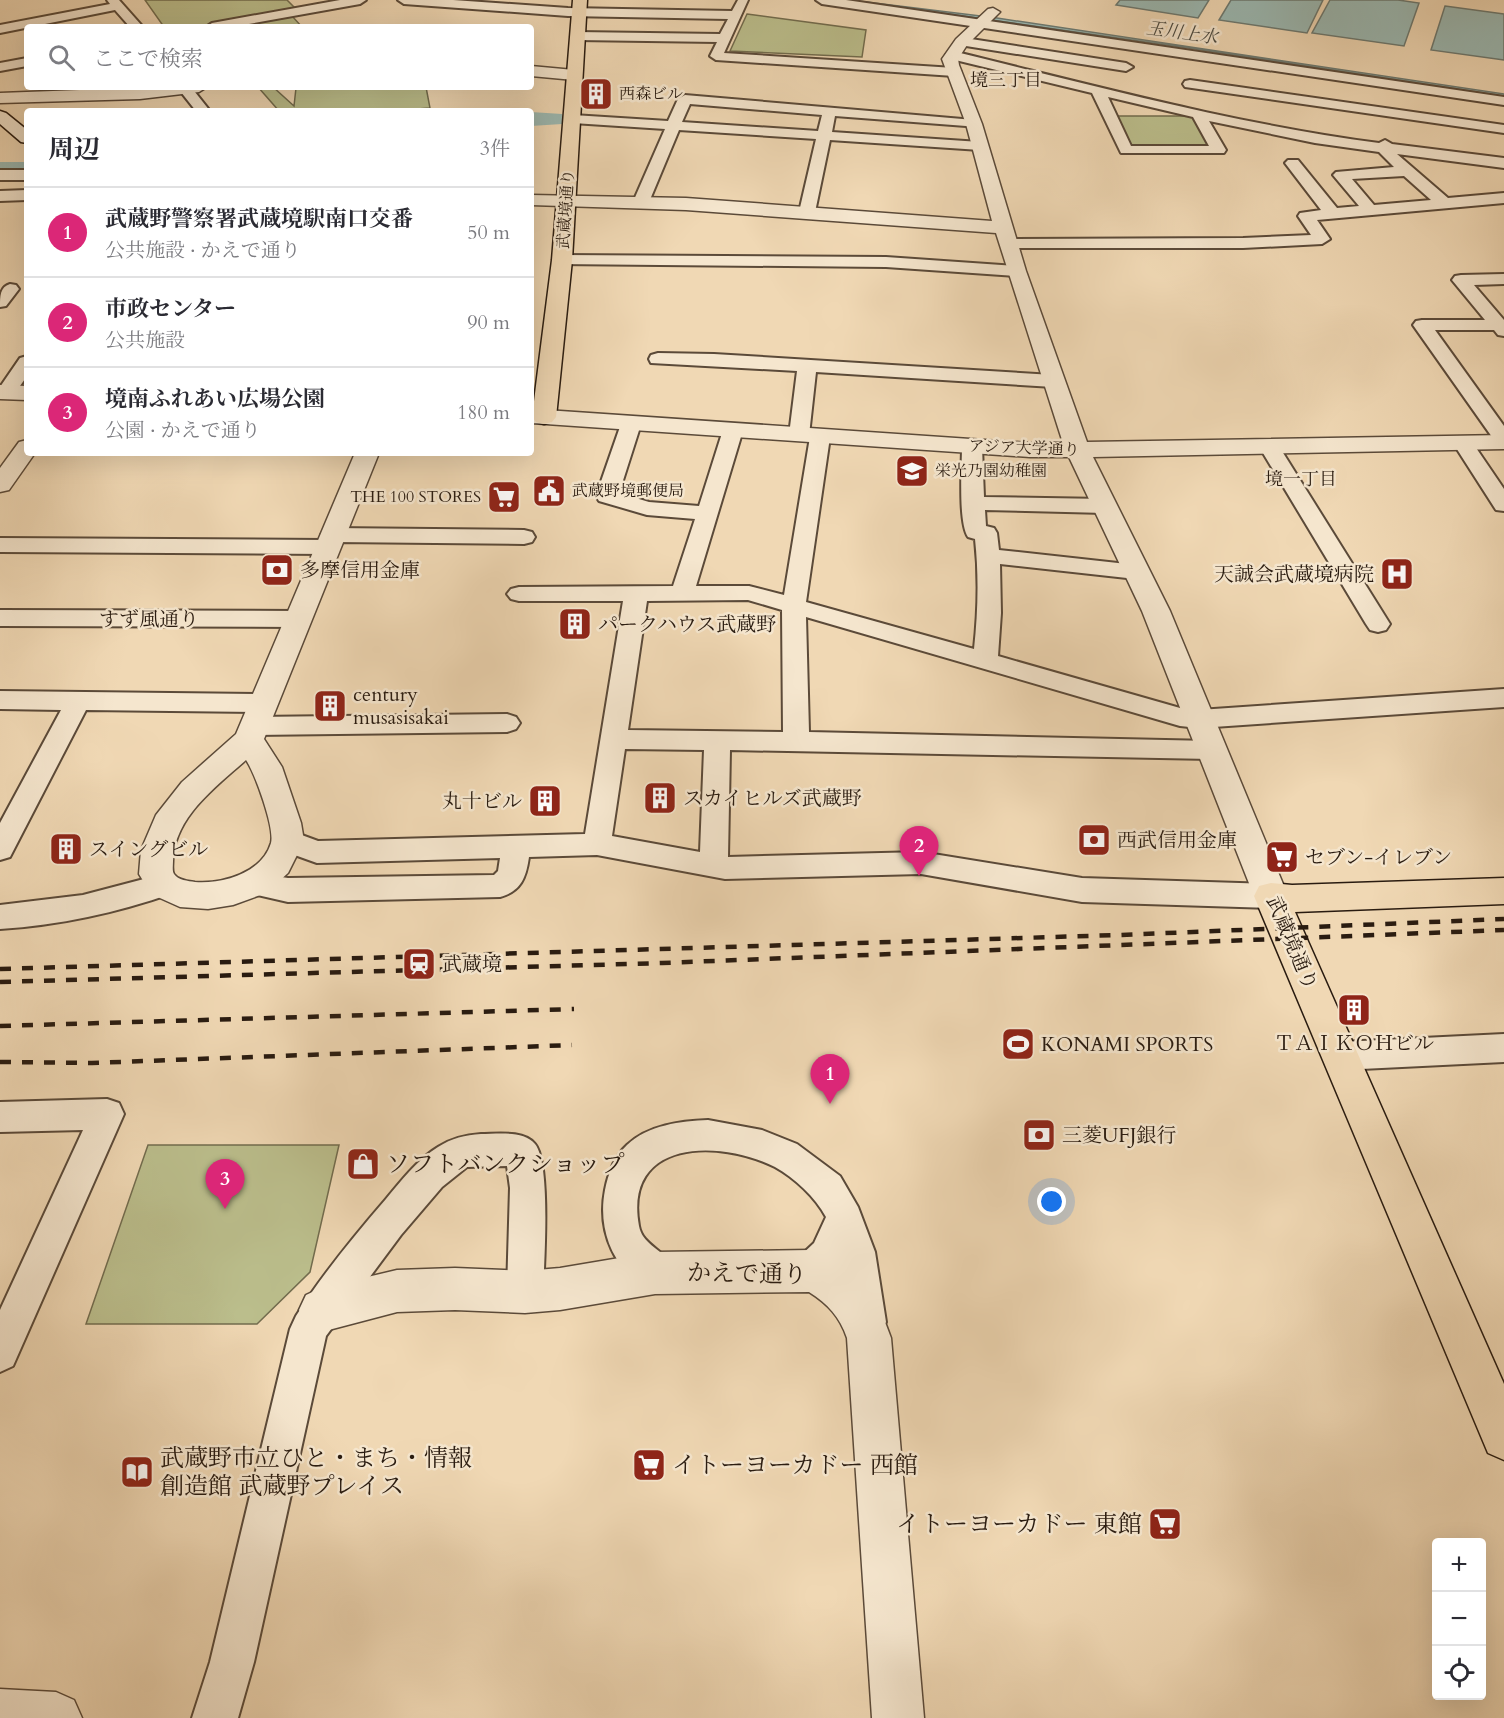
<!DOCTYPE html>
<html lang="ja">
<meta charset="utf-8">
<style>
body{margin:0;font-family:Cardo,"Noto Serif JP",serif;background:#f7f7f7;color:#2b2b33}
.controls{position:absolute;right:18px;bottom:18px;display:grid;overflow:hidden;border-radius:6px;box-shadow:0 6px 24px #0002}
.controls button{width:54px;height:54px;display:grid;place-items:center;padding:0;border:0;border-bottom:2px solid #e1e1e2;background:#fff;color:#2b2b33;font:30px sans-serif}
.you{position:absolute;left:1052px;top:1202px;width:21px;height:21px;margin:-15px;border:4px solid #fff;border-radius:50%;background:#1a73e8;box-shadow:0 0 0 9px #1a73e833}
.badge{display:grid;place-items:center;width:39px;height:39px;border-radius:50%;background:#db2777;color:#fff;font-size:20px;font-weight:700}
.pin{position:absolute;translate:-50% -50px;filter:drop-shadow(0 2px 3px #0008)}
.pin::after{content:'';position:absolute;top:32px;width:21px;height:18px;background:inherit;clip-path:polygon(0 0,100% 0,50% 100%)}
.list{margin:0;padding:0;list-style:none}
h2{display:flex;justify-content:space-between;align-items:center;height:78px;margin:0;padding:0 24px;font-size:26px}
h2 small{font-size:20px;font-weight:400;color:#7c7c81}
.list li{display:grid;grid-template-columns:39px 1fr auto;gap:18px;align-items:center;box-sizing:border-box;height:90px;padding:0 24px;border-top:2px solid #e1e1e2}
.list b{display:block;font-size:22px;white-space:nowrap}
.list p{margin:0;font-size:20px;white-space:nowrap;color:#7c7c81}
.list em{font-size:20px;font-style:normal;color:#7c7c81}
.icon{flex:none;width:33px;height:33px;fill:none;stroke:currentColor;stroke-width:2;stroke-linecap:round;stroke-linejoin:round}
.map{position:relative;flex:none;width:1504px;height:1718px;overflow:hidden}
.search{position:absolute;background:#fff;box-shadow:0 6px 24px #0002;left:24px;top:24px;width:510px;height:66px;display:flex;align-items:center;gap:15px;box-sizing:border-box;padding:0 21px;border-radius:6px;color:#7c7c81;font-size:22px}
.panel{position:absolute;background:#fff;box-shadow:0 6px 24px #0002;left:24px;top:108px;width:510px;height:348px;border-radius:6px}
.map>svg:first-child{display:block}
</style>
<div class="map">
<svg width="1504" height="1718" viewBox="0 0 1504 1718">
<rect width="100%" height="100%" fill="#f0d8b4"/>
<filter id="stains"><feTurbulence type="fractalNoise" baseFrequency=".00333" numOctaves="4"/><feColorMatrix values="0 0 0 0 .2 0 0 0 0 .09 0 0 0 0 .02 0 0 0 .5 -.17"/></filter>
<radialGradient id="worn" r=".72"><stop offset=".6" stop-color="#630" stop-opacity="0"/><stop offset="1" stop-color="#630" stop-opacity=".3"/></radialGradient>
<!-- green -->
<path fill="#bbbe8c" stroke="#726c4e" stroke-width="1.5" d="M 145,0 L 287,0 L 301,14 L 292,16 L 302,27 L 164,27 Z
M 747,14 L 866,30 L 862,57 L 730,51 Z
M 258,87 L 273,87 L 294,106 L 296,88 L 426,87 L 430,108 L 392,111 L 279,111 Z
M 1114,116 L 1194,116 L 1213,147 L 1130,146 Z
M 148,1145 L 339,1145 L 310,1272 L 257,1324 L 86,1324 Z"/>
<!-- water -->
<path fill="#9bb9b3" stroke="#6d7a72" stroke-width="1.5" d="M 850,0 L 997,18 L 1504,94 L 1504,96 L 1195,49 Z
M 1120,0 L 1209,0 L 1198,18 L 1116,5 Z
M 1231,0 L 1323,0 L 1307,33 L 1219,20 Z
M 1330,0 L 1398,0 L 1419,3 L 1404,46 L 1312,33 Z
M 1445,6 L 1504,14 L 1504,60 L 1431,50 Z"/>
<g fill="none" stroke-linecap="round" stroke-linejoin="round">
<!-- river -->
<path fill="#9bb9b3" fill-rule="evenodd" d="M 531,112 L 562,114 L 565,119 L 562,124 L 531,126 Z
M 0,162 L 27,162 L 27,176 L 0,176 Z"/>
<!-- minor casing -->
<g stroke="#5b4a39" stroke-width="4">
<path id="minor" d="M 107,0 L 119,0 L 143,27 L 130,27 L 115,10 L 0,33 L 0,25 L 110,4 Z
M 340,0 L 366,0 L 360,4 L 232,27 L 206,27 L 212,23 Z
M 398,0 L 453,0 L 568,8 L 732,11 L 738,0 L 748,0 L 724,53 L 954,68 L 961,72 L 954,76 L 716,60 L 710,56 L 717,42 L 577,40 L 571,36 L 577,32 L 720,34 L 728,19 L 568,16 L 404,4 Z
M 816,0 L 846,0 L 1504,97 L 1504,105 L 822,4 Z
M 971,39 L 1126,63 L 1133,67 L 1126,71 L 966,46 L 965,43 Z
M 952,51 C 1093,85 1234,124 1379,143 L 1385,140 L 1392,144 L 1504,158 L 1504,168 L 1397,154 L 1448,198 L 1504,193 L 1504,203 L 1317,220 L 1330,239 L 1322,244 L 1243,248 L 1003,248 L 1001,244 L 1009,239 L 1243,238 L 1311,235 L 1298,216 L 1300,213 L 1321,210 L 1285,163 L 1288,160 L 1298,160 L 1337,208 L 1359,206 L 1333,175 L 1336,172 L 1394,167 L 1379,152 L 1315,143 L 1209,121 L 1226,150 L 1224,153 L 1121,153 L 1092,93 L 947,58 L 946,55 ZM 1108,97 L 1193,117 L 1209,146 L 1131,146 ZM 1404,176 L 1431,200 L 1374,205 L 1352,179 Z
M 27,58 L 27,66 L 0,71 L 0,63 Z
M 1190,80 L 1504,125 L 1504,133 L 1185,87 L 1183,84 L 1185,81 Z
M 177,87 L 191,87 L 210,111 L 196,111 Z
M 685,95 L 974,120 L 981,124 L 979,127 L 835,116 L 832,132 L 980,142 L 987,146 L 980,150 L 830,140 L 815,212 L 807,217 L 799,212 L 816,139 L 679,130 L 649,202 L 641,207 L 633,202 L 665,129 L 573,123 L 566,119 L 573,115 L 668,121 L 678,99 ZM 690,104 L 822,115 L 818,131 L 682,122 Z
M 0,170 L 27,170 L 27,180 L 0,180 Z
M 27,190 L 27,200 L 0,201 L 0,191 Z
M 562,255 L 886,257 L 1016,266 L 1022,267 L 1025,271 L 1022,275 L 1016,276 L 886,267 L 556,264 L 554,260 L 556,256 Z
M 1504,274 L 1504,284 L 1474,285 L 1504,320 L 1504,336 L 1498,335 L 1494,330 L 1435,330 L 1504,426 L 1504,446 L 1497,444 L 1413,325 L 1416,321 L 1422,320 L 1485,320 L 1452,280 L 1455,276 L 1461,275 Z
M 10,284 L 16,285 L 19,289 L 6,306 L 0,307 C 0,296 0,287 10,284 Z
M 658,353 L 714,354 L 1053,375 L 1060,377 L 1063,381 L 1060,385 L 1053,387 L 816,372 L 809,435 L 806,439 L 792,439 L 789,435 L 797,371 L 651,363 L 649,359 L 651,355 Z
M 27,356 L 27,376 L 13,396 L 0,396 L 0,387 L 20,358 Z
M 631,418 L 638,420 L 641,424 L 619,493 L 649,502 L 699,506 L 723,430 L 726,426 L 740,426 L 743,430 L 696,586 L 749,586 L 784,595 L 810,437 L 813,433 L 827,433 L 830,437 L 806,602 L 974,649 C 978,613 979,575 975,539 L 968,537 C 958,522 962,466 962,447 L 965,443 L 972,441 L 979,443 L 982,447 L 984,497 L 1105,499 L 1113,501 L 1116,506 L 1113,511 L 1105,513 L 985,510 L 986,526 L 994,528 L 997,533 L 999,550 L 1136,565 L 1144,567 L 1147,572 L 1144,577 L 1136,579 L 1000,564 L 1001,613 L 998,656 L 1180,708 L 1199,710 L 1504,689 L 1504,707 L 1199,728 L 1180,726 L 806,617 L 809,732 L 1211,741 L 1220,743 L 1224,750 L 1220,757 L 1211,759 L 730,750 L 728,857 L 921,852 L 1082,878 L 1271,884 L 1281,888 L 1286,896 L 1281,904 L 1271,908 L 1082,902 L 921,874 L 725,879 L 597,855 L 529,857 C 526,878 521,891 500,897 L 288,902 L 244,892 L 240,884 L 244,876 L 254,873 L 288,878 L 494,875 L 498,871 L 500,858 L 317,863 L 278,849 L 274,841 L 278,833 L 288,830 L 318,841 L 585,834 L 623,601 L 519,601 L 511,599 L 507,594 L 511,589 L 519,587 L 673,586 L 695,519 L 647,515 L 599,501 L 596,496 L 621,424 L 624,420 ZM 748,600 L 782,610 L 783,732 L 628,730 L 647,601 ZM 625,749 L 704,750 L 700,852 L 612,836 Z
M 1463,437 L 1470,439 L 1504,489 L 1504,511 L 1496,510 L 1453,443 L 1456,439 Z
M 1270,442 L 1277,444 L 1280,448 L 1390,624 L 1386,630 L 1378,632 L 1370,630 L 1366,624 L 1260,448 L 1263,444 Z
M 332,528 L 524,530 L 532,532 L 535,537 L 532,542 L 524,544 L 335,542 L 339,547 L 336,552 L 328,554 L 0,552 L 0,538 L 325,540 L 321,535 L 324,530 Z
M 0,610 L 298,611 L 306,614 L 310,619 L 306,624 L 298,627 L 0,626 Z
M 0,691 L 264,694 L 273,697 L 277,703 L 273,709 L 264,712 L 86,710 L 10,857 L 0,860 L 0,823 L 61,710 L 0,709 Z
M 507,714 L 516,717 L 520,723 L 516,729 L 507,732 L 254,735 L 245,732 L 241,726 L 245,720 L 254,717 Z
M 163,874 L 173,877 L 178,885 L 173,893 C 116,913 60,925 0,929 L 0,905 L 83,895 Z
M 1504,1034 L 1504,1062 L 1341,1070 L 1330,1066 L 1325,1056 L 1330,1046 L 1341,1042 Z
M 107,1099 L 119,1103 L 124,1114 L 13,1366 L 0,1372 L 0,1310 L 83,1130 L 0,1132 L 0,1102 Z
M 708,1120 L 762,1130 L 797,1144 L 840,1176 L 858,1207 L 875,1252 L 886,1322 L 880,1335 L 867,1341 L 854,1335 L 848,1322 L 841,1265 L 824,1284 L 811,1289 L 798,1284 L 793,1271 L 798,1258 L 814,1243 L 826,1217 C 815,1197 795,1178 775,1167 C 719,1139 623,1139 639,1226 C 642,1243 659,1248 668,1260 C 670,1264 672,1269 673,1273 L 668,1286 L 655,1291 C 614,1274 597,1231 605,1190 C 608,1174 615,1156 627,1145 C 648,1125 681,1121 708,1120 Z
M 481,1134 C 497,1134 524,1130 535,1144 C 551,1163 544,1264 543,1292 L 538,1305 L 525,1310 L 512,1305 L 507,1292 L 510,1188 L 507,1166 L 467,1167 L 442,1187 L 401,1235 L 326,1336 L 254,1662 L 238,1718 L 192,1718 L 210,1662 L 290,1329 L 296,1316 C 322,1275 354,1236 386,1199 C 401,1181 418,1159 438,1147 C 452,1138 465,1135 481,1134 Z"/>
</g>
<!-- tertiary casing -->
<g stroke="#5b4a39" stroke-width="3">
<path id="tertiary" d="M 993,8 L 1000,12 L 967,45 L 958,59 L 959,65 L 982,124 L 1026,271 L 1087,442 L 1504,435 L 1504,449 L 1093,457 L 1170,611 L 1288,896 L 1283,906 L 1271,909 L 1259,906 L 1254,896 L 1142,611 L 1069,457 L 1030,457 L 531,423 L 531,409 L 1030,443 L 1063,443 L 996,233 L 686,210 L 531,205 L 531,195 L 686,198 L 992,221 L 966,124 L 942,59 L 956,39 L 988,9 Z
M 531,66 L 574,70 L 582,75 L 574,80 L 531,76 Z
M 159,87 L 207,87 L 199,92 L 140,99 L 0,103 L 0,93 Z
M 0,385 L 27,386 L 27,400 L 0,399 Z
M 27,440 L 27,453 L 35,453 L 9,490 L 0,492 L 0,468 L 19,442 Z
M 355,453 L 379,453 L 264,739 L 282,767 L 301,823 L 304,841 L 288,873 L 266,893 L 233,905 L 208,909 L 180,907 L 151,894 L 139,874 L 141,850 L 156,815 L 182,782 L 236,734 ZM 246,760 C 255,773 275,828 271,843 C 262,873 223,884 195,882 C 188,881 178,880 174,874 C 172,871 173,865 173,861 C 174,817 216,787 246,760 Z
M 811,1250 C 863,1271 872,1286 891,1338 L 924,1718 L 872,1718 L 847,1338 C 840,1317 828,1304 809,1292 L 655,1294 L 560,1310 L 525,1313 L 455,1310 L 397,1312 L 321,1332 L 306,1325 L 299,1310 L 306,1295 L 321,1288 L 397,1270 L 455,1268 L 525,1271 L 560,1268 L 655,1252 Z
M 0,1689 L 56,1692 L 74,1700 L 82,1718 L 0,1718 Z"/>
</g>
<!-- secondary casing -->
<g stroke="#291b10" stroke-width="3">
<path id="secondary" d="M 0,111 L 6,113 L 27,130 L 27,143 L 21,142 L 0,124 Z"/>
</g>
<!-- primary casing -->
<g stroke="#291b10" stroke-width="3">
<path id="primary" d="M 573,0 L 587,0 L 572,260 L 556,417 L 552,422 L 544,424 L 536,422 L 532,417 L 552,260 Z
M 1504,878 L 1504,904 L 1295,912 L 1504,1384 L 1504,1460 L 1488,1453 L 1254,896 L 1259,886 L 1271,883 L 1292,885 Z"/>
</g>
<!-- minor -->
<use href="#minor" fill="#f5e6ce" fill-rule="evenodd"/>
<!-- tertiary -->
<use href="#tertiary" fill="#f5e6ce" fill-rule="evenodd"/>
<!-- secondary -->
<use href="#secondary" fill="#f5e6ce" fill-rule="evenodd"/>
<!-- primary -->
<use href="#primary" fill="#f0d8b4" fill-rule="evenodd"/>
<!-- rail -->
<path stroke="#291b10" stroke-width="4.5" stroke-dasharray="11 11" stroke-linecap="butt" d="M 0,969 L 1120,935 L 1504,919
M 0,982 L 662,963 L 1504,930
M 0,1026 L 574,1009
M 0,1062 L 92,1063 L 572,1045"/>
</g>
<!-- icons -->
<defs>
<g id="building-square" transform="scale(1.725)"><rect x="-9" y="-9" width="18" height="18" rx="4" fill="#8f2418" stroke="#f5e6ce"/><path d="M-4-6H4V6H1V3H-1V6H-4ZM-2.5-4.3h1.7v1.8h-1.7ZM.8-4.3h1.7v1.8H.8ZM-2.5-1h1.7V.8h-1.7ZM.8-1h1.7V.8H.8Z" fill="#fff"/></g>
<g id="school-square" transform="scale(1.725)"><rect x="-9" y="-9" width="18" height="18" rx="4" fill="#8f2418" stroke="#f5e6ce"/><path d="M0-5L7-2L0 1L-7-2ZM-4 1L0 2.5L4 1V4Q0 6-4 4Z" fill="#fff"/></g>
<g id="civic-square" transform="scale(1.725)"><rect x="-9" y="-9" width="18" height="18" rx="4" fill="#8f2418" stroke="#f5e6ce"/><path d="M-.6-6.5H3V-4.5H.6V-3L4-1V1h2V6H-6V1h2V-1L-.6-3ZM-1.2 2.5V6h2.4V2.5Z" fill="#fff"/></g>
<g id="supermarket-square" transform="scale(1.725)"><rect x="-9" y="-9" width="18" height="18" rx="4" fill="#8f2418" stroke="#f5e6ce"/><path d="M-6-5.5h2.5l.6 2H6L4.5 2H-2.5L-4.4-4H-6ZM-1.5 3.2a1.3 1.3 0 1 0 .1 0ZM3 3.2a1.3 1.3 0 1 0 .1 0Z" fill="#fff"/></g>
<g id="bank-square" transform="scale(1.725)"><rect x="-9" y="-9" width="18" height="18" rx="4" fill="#8f2418" stroke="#f5e6ce"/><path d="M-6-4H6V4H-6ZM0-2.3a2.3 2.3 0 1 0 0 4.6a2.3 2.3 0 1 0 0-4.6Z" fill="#fff"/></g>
<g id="hospital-square" transform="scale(1.725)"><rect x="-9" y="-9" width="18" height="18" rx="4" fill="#8f2418" stroke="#f5e6ce"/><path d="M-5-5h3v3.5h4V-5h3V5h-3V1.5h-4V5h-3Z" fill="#fff"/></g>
<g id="station-square" transform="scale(1.725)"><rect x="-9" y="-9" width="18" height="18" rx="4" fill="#8f2418" stroke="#f5e6ce"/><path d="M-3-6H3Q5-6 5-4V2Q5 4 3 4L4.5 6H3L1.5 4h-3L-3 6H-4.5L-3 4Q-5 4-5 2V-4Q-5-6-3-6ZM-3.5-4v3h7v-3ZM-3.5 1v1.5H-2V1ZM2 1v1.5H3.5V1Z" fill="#fff"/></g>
<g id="stadium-square" transform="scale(1.725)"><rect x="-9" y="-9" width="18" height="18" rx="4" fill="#8f2418" stroke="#f5e6ce"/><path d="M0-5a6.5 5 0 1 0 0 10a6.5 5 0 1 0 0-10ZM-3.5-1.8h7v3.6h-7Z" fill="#fff"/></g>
<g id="shop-square" transform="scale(1.725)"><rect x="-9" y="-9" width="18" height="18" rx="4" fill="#8f2418" stroke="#f5e6ce"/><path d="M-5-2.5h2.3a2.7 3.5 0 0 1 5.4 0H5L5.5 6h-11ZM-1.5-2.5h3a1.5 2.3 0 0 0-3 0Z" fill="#fff"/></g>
<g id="library-square" transform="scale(1.725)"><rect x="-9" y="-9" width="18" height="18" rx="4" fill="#8f2418" stroke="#f5e6ce"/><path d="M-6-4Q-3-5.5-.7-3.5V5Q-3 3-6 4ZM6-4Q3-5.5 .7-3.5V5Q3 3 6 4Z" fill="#fff"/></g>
</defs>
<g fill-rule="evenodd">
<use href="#building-square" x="596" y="94"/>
<use href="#school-square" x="912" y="471"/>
<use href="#civic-square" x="549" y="491"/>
<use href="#supermarket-square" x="504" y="497"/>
<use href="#bank-square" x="277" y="570"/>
<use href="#hospital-square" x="1397" y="574"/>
<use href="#building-square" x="575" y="624"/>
<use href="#building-square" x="330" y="706"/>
<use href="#building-square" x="660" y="798"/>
<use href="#building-square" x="545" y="801"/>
<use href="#bank-square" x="1094" y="840"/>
<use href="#building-square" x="66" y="849"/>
<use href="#supermarket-square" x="1282" y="857"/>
<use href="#station-square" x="419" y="964"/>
<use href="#building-square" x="1354" y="1010"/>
<use href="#stadium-square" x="1018" y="1044"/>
<use href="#bank-square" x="1039" y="1135"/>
<use href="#shop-square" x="363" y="1164"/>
<use href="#supermarket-square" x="649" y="1465"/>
<use href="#library-square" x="137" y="1472"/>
<use href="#supermarket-square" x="1165" y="1524"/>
</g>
<g text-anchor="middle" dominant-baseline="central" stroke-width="5" stroke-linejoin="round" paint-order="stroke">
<!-- far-poi labels -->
<g font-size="16" fill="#291b10" stroke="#f5e6ce" text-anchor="start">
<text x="619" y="94">西森ビル</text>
<text x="935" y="471">栄光乃園幼稚園</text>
<text x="572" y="491">武蔵野境郵便局</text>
<text x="481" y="497" text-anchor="end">THE 100 STORES</text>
</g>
<!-- far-street labels -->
<g font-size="16" fill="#291b10" stroke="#f5e6ce">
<text transform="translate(566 209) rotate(-86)">武蔵境通り</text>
<text transform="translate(1024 448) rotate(2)">アジア大学通り</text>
</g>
<!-- far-water labels -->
<g font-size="18" font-style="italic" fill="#4b4a41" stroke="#f5e6ce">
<text transform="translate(1182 33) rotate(8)">玉川上水</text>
</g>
<!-- far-neighbourhood labels -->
<g font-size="18" fill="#291b10" stroke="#f5e6ce">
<text x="1006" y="80">境三丁目</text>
<text x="1301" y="479">境一丁目</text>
</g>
<!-- poi labels -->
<g font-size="20" fill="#291b10" stroke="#f5e6ce" text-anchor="start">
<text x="300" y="570">多摩信用金庫</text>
<text x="1374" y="574" text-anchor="end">天誠会武蔵境病院</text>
<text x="598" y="624">パークハウス武蔵野</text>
<text x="353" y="694">century<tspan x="353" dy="23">musasisakai</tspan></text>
<text x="683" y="798">スカイヒルズ武蔵野</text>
<text x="522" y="801" text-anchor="end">丸十ビル</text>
<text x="1117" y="840">西武信用金庫</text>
<text x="89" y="849">スイングビル</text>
<text x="1305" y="857">セブン-イレブン</text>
<text x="442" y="964">武蔵境</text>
<text x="1354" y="1043" text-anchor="middle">ＴＡＩＫＯＨビル</text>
<text x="1041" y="1044">KONAMI SPORTS</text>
<text x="1062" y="1135">三菱UFJ銀行</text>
</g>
<!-- street labels -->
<g font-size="20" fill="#291b10" stroke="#f5e6ce">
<text x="149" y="619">すず風通り</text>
<text transform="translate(1292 943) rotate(67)">武蔵境通り</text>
</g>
<!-- near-poi labels -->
<g font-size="24" fill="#291b10" stroke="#f5e6ce" text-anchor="start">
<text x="386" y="1164">ソフトバンクショップ</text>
<text x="160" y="1458">武蔵野市立ひと・まち・情報<tspan x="160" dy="28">創造館 武蔵野プレイス</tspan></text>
<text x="672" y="1465">イトーヨーカドー 西館</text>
<text x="1142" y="1524" text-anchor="end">イトーヨーカドー 東館</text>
</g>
<!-- near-street labels -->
<g font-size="24" fill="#291b10" stroke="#f5e6ce">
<text transform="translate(747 1274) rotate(1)">かえで通り</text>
</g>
</g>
<rect width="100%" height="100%" filter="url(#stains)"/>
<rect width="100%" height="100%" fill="url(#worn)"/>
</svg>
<div class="controls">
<button>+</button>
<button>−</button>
<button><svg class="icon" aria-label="locate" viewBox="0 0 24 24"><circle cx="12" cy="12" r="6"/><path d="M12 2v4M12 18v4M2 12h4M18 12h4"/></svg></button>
</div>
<div class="you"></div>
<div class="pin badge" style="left:830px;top:1104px">1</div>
<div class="pin badge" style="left:919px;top:876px">2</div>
<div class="pin badge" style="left:225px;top:1209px">3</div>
<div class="search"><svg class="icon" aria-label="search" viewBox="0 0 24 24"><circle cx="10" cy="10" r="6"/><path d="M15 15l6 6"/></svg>ここで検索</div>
<section class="panel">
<h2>周辺<small>3件</small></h2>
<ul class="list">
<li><span class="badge">1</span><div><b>武蔵野警察署武蔵境駅南口交番</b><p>公共施設 · かえで通り</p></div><em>50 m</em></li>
<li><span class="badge">2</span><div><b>市政センター</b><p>公共施設</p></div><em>90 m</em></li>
<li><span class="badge">3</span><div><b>境南ふれあい広場公園</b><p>公園 · かえで通り</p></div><em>180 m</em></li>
</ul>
</section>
</div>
